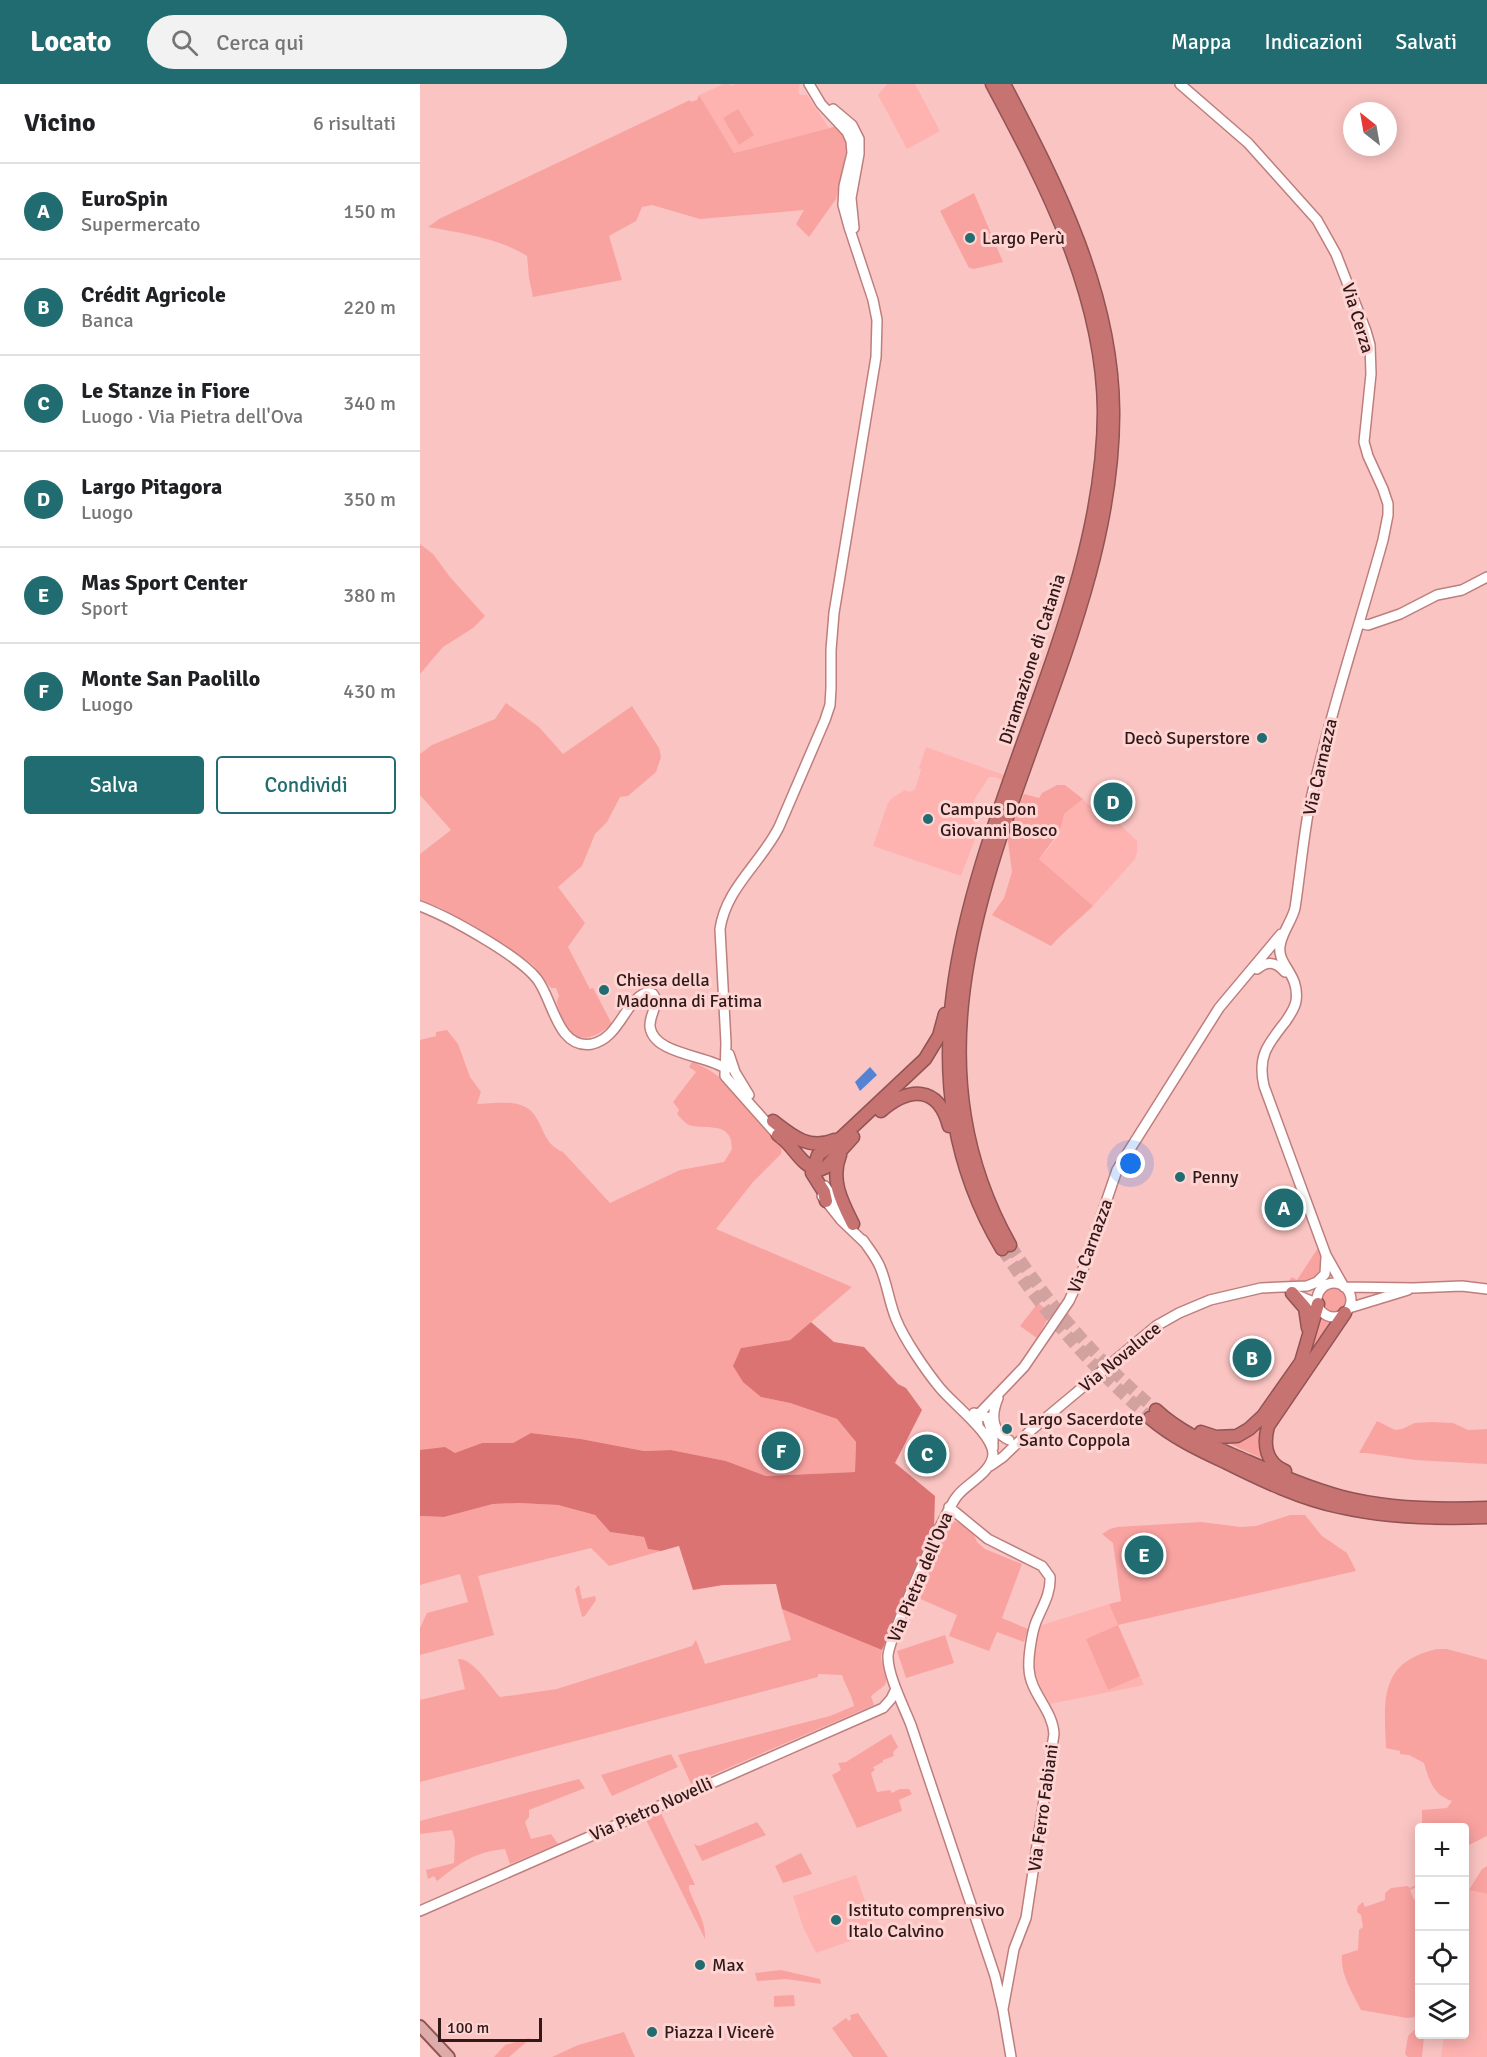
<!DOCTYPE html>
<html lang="it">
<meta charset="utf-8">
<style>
body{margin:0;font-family:Signika,sans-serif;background:#f2f2f2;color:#202124}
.controls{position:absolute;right:18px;bottom:18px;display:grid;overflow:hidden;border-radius:6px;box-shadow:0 3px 15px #0003}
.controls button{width:54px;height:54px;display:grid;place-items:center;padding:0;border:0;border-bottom:2px solid #e0e0e0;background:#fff;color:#202124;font:30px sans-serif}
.compass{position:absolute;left:923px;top:18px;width:54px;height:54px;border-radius:50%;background:#fff;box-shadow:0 3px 15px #0003;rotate:329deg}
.scale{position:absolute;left:18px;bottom:15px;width:104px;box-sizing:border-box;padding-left:6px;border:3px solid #311919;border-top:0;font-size:16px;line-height:21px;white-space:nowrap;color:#311919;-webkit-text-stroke:4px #fed5d3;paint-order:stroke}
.you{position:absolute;left:711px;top:1080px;width:21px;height:21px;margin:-15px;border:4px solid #fff;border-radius:50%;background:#1a73e8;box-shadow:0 0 0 9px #1a73e833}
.badge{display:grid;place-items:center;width:39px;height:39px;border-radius:50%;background:#206c70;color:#fff;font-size:20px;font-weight:700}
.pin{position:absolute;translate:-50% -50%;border:3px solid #fff;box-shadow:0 2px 6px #0006}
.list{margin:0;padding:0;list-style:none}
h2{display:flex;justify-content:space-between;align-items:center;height:78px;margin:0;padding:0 24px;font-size:26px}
h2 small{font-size:20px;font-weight:400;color:#757577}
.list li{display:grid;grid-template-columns:39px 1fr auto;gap:18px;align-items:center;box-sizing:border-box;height:96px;padding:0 24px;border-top:2px solid #e0e0e0}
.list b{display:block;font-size:22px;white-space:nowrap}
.list p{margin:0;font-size:20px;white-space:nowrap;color:#757577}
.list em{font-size:20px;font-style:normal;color:#757577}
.actions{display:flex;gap:12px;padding:18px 24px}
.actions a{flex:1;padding:14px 0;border:2px solid #206c70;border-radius:6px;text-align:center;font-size:21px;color:#206c70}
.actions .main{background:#206c70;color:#fff}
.icon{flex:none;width:33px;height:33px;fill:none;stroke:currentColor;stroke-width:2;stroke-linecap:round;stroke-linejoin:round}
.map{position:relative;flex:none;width:1067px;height:1973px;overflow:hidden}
header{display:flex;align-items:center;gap:36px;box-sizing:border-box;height:84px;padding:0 30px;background:#206c70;color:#fff}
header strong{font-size:28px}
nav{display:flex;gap:33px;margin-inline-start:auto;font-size:21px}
.search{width:420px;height:54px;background:#f2f2f2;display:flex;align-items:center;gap:15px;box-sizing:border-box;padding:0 21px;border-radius:33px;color:#757577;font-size:22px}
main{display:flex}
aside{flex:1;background:#fff}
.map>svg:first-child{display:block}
</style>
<header>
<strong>Locato</strong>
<div class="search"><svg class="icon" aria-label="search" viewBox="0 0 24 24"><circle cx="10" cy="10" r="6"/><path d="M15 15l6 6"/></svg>Cerca qui</div>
<nav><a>Mappa</a><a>Indicazioni</a><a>Salvati</a></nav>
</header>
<main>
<aside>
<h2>Vicino<small>6 risultati</small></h2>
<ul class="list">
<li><span class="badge">A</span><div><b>EuroSpin</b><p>Supermercato</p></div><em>150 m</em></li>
<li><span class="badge">B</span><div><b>Crédit Agricole</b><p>Banca</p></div><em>220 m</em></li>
<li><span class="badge">C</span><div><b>Le Stanze in Fiore</b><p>Luogo · Via Pietra dell'Ova</p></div><em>340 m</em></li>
<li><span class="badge">D</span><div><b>Largo Pitagora</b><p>Luogo</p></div><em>350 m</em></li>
<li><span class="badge">E</span><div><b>Mas Sport Center</b><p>Sport</p></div><em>380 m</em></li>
<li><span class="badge">F</span><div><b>Monte San Paolillo</b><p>Luogo</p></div><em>430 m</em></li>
</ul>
<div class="actions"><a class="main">Salva</a><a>Condividi</a></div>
</aside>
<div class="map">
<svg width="1067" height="1973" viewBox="0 0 1067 1973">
<rect width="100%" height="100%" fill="#fac4c2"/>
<!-- built -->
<path fill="#feb3b1" d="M 304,0 L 309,0 L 311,2 L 317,0 L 380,0 L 378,7 L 380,11 L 387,11 L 409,44 L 314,69 L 279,11 Z
M 467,0 L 495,0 L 520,47 L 487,65 L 458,11 Z
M 506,663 L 584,691 L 582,696 L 575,693 L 569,693 L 554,716 L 552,724 L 557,750 L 541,792 L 453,762 L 468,719 L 472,714 L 485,706 L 490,708 L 495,705 L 501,686 L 499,684 Z
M 663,715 L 672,724 L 679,720 L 717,757 L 717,769 L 715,775 L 673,822 L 619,775 L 632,760 L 640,747 L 644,730 Z
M 689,1520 L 724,1601 L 630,1620 L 621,1604 L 613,1583 L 619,1542 Z
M 436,1791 L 456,1848 L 396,1869 L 383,1843 L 373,1812 Z
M 1049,1806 L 1067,1810 L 1067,1973 L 1021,1973 L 1024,1951 L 1044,1950 L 1044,1832 Z"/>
<!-- green -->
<path fill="#f9a3a1" d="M 279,11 L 314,69 L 417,42 L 425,53 L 427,65 L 416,115 L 389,153 L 376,140 L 384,126 L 280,135 L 232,121 L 222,123 L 216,137 L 189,152 L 202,196 L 113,213 L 109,194 L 107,172 C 79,154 41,149 8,143 L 19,135 L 270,16 L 271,18 L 277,16 Z
M 318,25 L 334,51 L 319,61 L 303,34 Z
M 554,109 L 583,178 L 554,185 L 549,184 L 520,127 Z
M 0,460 L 13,470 L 30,493 L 65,532 L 53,544 L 23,563 L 0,590 Z
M 86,619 L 119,643 L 143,670 L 212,622 L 239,664 L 241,673 L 236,688 L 208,712 L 200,713 L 187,738 L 175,750 L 162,782 L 138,803 L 165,839 L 148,863 L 170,905 L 173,904 L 192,940 C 161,966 145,953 137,918 L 139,912 L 136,904 L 131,904 L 113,881 L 102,873 L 21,824 L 0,816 L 0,770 L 31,746 L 0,711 L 0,670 L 12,661 L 75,635 Z
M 637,701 L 645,701 L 663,715 L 644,730 L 640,747 L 619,775 L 673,822 C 659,836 644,847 631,862 L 572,831 L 584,814 L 592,788 L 587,750 L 604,710 L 619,714 L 622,709 Z
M 27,946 L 38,960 L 50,993 L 61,1008 L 57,1020 C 74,1019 100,1015 112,1028 C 125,1043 123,1060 143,1068 L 190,1119 L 260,1086 L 304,1078 L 312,1065 C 312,1034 283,1048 267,1040 C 263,1037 260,1033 257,1030 L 259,1026 L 253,1018 L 276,988 L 269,983 L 272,978 C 311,992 336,1031 362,1060 L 361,1070 L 333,1098 L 296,1145 L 432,1203 L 370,1256 L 321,1264 L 341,1313 L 370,1319 L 417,1335 L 436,1358 L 435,1388 L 346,1392 L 306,1377 L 251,1366 L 224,1367 L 161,1355 L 112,1349 L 93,1359 L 62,1359 L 35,1370 L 0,1366 L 0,956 L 16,952 L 16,948 Z
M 898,1164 L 903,1177 L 903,1187 L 892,1196 L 868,1198 L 872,1193 L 877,1196 Z
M903 1216a12 12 0 1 1 24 0a12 12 0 1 1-24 0Z
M 618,1219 L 631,1229 L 617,1254 L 600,1242 Z
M 898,1229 L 905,1234 L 914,1236 L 848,1334 L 845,1376 L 806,1358 L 854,1323 Z
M 957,1337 L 975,1346 L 982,1345 L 995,1339 L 1010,1338 L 1033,1339 L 1048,1346 L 1067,1345 L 1067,1380 L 995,1376 L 946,1369 L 939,1369 Z
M 99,1419 L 138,1421 L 175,1431 L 190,1448 L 224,1453 L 228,1465 L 241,1467 L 189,1482 L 171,1464 L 58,1492 L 74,1551 L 0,1571 L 0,1544 L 7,1529 L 48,1518 L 40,1490 L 0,1501 L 0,1432 L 24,1433 L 73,1420 Z
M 870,1431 L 885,1431 L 902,1452 L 927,1469 L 936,1487 L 698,1541 L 720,1592 L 688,1606 L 666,1555 L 698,1541 L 689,1520 L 701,1517 L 693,1459 L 682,1450 L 690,1445 L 697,1443 L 781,1438 L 821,1443 L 836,1442 Z
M 529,1435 L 544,1441 L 553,1449 L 557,1458 L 565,1465 L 602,1480 L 582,1534 L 608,1545 L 604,1558 L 577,1548 L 569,1567 L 529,1552 L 537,1531 L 496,1513 L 519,1455 Z
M 159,1501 L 162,1515 L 175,1512 L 176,1516 L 165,1532 L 162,1533 L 155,1505 Z
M 362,1525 L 462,1566 L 461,1574 L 467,1595 L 465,1601 L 451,1612 L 454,1621 L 271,1700 L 258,1671 L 410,1632 L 434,1622 C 432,1611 426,1603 422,1591 L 398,1590 L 398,1593 L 0,1698 L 0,1616 L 45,1605 L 38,1575 C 52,1573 70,1602 80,1613 L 137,1605 L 272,1562 L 276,1556 L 285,1580 L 371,1556 Z
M 525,1551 L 534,1579 L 486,1594 L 477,1567 Z
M 1017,1565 L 1027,1565 L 1067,1576 L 1067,1752 L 1045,1763 L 1044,1744 L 1002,1743 L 1002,1726 L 1027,1724 L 1032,1717 C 1013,1711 1009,1696 1004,1679 L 989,1671 L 980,1670 L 980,1667 L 966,1664 C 964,1615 959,1578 1017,1565 Z
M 471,1650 L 478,1663 L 473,1668 L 474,1672 L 463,1676 L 463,1678 L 453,1683 L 455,1686 L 451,1689 L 457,1708 L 470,1706 L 472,1709 L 480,1705 L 489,1705 L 492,1710 L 479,1716 L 482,1727 L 437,1744 L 412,1691 L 421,1686 L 418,1679 L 426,1678 Z
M 251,1670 L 258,1683 L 192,1712 L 181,1691 Z
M 159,1695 L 165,1704 L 109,1726 L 109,1733 L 105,1738 L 111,1755 L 131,1750 L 138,1760 L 90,1780 L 85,1765 C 53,1768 41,1779 17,1797 L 14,1792 L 8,1795 L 6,1786 L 34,1779 L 35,1756 L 32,1746 L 0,1750 L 0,1737 Z
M 237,1729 L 241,1729 L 275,1801 L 269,1801 L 269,1805 C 275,1823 286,1836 285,1855 L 225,1734 Z
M 337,1738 L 346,1751 L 282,1777 L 274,1760 L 279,1762 Z
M 381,1769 L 392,1790 L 363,1799 L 355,1782 Z
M 1067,1782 L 1067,1810 L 1049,1806 L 1062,1785 Z
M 999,1799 L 999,1802 L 990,1806 L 994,1816 L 1000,1816 L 999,1903 L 995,1933 L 987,1934 L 941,1926 C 933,1910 920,1890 922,1871 L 938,1866 L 939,1846 L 943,1843 L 941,1831 L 937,1828 L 938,1822 L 943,1818 L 945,1823 L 965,1816 L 965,1809 L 971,1804 L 988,1802 L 990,1804 Z
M 361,1886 L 400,1895 L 401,1900 L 366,1895 L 337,1897 L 335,1889 Z
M 374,1911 L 375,1922 L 354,1923 L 354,1912 Z
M 438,1929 L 468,1973 L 433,1973 L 412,1944 L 426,1934 L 429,1937 L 431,1935 L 430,1931 Z
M 994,1946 L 999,1947 L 1000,1950 L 1003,1951 L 1004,1953 L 1002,1973 L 988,1973 L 985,1970 L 988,1952 Z
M 204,1948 L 215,1973 L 132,1973 L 158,1961 Z
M 109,1954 L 110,1955 L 89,1973 L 74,1973 L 85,1961 Z"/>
<!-- forest -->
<path fill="#dc7373" d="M 391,1238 L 414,1258 L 444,1263 L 478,1300 L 486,1304 L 502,1326 L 475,1379 L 515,1412 L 514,1443 L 462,1566 L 362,1525 L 356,1500 L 303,1501 L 273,1506 L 259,1462 L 241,1467 L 228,1465 L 224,1453 L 190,1448 L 175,1431 L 138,1421 L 99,1419 L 73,1420 L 24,1433 L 0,1432 L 0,1366 L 25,1363 L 35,1369 L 62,1359 L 93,1359 L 111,1349 L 161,1355 L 224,1367 L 251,1366 L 306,1377 L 346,1392 L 435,1388 L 436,1358 L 417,1335 L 370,1319 L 341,1313 L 323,1298 L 313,1282 L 321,1264 L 370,1256 Z"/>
<!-- water -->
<path fill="#5582d2" d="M 450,983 L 457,991 L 440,1007 L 435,998 Z"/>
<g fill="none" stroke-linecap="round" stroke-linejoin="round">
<!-- highway-tunnel -->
<path stroke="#d2a2a0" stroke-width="12" stroke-dasharray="12 6" stroke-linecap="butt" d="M 590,1161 C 632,1225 678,1277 736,1326
M 582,1165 C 624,1229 672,1284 730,1334"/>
<!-- secondary casing -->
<g stroke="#bd7f7d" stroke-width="12">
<path id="secondary" d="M 760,0 L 828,59 L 897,136 L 916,170 L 946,247 L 950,261 L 951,290 L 944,358 L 948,372 L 963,405 L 968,420 L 968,431 L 963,456 C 938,546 909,633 889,724 C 883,757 880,791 875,824 C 872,837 862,848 860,862 C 857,881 880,890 876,917 C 875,924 870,931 866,937 C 848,960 837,972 844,1002 L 906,1171 L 924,1203 L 994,1204 L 1042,1202 L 1067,1205
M 413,25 L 432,41 L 439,55 L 439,70 L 431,114 L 434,144
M 939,539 L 948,541 L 980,530 L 1017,511 L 1042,506 L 1067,493
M 0,822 C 29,833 98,871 117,895 C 133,915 137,966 172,960 C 200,954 205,915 228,908 L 233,910 L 236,915 C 236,925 229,933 230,943 C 234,971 288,971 306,985 L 309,983
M 837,885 C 848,876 856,878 865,888
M 309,970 L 315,988 L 329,1011
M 361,1055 L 305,992 L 306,959 L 300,845 C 306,804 341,779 359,743 L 405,636 L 410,621 L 411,604 L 411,566 L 414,529 L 456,273 L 457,236 L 453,216 L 429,143 L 423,121 L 424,102 L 432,69 L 431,57 L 427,48 L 401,20 L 389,0
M 405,1102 L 423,1128
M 402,1112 L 421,1136 L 445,1159
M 443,1156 C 449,1165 456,1173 460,1183 C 467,1199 469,1218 476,1235 C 484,1255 506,1287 520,1304 C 533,1320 573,1350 573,1370 C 572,1388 548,1399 538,1411 C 526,1424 467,1557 468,1573 C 468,1592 484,1623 491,1641 L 575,1892 L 583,1926 L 591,1973
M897 1216a17 17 0 1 1 34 0a17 17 0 1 1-34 0Z
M 872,1209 L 898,1220
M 929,1224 L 988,1206
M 578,1314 C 571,1331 571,1347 589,1356
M 554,1329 L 567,1333 L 573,1352 L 573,1364
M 558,1342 L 557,1332 L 604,1283 L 649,1217 L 661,1191 L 697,1086 L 707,1070 L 799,924 L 861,850
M 570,1382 L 583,1373 L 609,1348 L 736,1242 L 759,1229 L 790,1216 L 841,1204 L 887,1202 L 897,1198 L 905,1190 L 906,1173
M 529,1423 L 568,1455 L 622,1482 L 630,1493 C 631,1510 622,1523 616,1538 C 612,1548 608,1573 609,1585 C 610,1609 633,1626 634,1650 L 606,1834 L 594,1865 L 583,1925
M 0,1827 L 463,1624 L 471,1615 L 476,1605"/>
</g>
<!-- primary casing -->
<g stroke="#925453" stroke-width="14">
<path id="primary" d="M 0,1942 L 29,1973"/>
</g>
<!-- highway casing -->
<g stroke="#925453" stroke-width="15">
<path id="highway" d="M 572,0 C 626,101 683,210 684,327 C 684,608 419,890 582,1165
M 584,0 C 637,101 692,209 693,326 C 696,610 432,878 590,1161
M 461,1027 C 489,1003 518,1001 529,1042
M 353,1037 C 371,1051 389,1067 414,1056
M 358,1051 C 374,1061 380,1082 399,1086 L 406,1083 L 433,1053
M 420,1071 C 410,1096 422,1118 433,1140
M 406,1117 L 404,1108 L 392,1089 L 398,1071 L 422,1053 L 505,975 L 519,952 L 525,930
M 872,1209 L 885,1224 L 888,1244
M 736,1326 C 758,1347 788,1360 815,1372 C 850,1387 885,1403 922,1413 C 968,1425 1020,1426 1067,1424
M 730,1334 C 752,1353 779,1366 805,1378 C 841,1396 881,1415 920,1423 C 968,1434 1018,1435 1067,1433
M 781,1348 L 796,1353 L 817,1352 L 829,1345 L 843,1332 L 881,1278 L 898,1220
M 865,1387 C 846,1379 843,1361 848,1342 L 925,1229"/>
</g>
<!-- secondary -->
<use href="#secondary" stroke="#fff" stroke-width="9"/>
<!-- primary -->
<use href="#primary" stroke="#ddabaa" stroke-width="10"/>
<!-- highway -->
<use href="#highway" stroke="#c67372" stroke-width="12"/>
</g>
<!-- markers -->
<g fill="#206c70" stroke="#fed5d3" stroke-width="2">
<circle cx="550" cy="154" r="6"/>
<circle cx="842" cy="654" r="6"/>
<circle cx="508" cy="735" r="6"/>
<circle cx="184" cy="906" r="6"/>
<circle cx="760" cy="1093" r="6"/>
<circle cx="587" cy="1345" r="6"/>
<circle cx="416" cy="1836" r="6"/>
<circle cx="280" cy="1881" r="6"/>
<circle cx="232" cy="1948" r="6"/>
</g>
<g text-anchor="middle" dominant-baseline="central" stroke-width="6" stroke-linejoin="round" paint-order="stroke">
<!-- poi labels -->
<g font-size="18" fill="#311919" stroke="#fed5d3" text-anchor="start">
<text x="562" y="154">Largo Perù</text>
<text x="830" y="654" text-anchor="end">Decò Superstore</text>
<text x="520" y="725">Campus Don<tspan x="520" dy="21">Giovanni Bosco</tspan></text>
<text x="196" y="896">Chiesa della<tspan x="196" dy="21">Madonna di Fatima</tspan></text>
<text x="772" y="1093">Penny</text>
<text x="599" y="1335">Largo Sacerdote<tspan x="599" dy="21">Santo Coppola</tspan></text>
<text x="428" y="1826">Istituto comprensivo<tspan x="428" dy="21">Italo Calvino</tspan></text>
<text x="292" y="1881">Max</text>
<text x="244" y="1948">Piazza I Vicerè</text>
</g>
<!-- street labels -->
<g font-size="18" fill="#311919" stroke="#fed5d3">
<text transform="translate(938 234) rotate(73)">Via Cerza</text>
<text transform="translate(612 575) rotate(-72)">Diramazione di Catania</text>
<text transform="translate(900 683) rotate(-77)">Via Carnazza</text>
<text transform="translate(670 1162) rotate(-70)">Via Carnazza</text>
<text transform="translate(700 1273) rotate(-39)">Via Novaluce</text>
<text transform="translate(500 1493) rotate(-67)">Via Pietra dell'Ova</text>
<text transform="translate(623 1724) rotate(-82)">Via Ferro Fabiani</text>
<text transform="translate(231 1725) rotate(-24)">Via Pietro Novelli</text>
</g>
</g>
</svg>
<div class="controls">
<button>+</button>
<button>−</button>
<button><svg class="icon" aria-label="locate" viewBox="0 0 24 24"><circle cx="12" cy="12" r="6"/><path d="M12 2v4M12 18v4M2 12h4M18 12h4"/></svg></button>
<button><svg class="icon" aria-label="layers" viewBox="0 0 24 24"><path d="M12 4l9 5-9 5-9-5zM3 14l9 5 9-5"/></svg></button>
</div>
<svg class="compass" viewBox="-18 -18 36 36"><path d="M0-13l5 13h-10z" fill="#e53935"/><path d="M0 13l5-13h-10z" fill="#757577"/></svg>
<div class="scale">100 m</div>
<div class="you"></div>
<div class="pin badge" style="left:864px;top:1124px">A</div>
<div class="pin badge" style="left:832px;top:1274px">B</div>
<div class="pin badge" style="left:507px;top:1370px">C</div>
<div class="pin badge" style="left:693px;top:718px">D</div>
<div class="pin badge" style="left:724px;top:1471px">E</div>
<div class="pin badge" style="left:361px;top:1367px">F</div>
</div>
</main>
